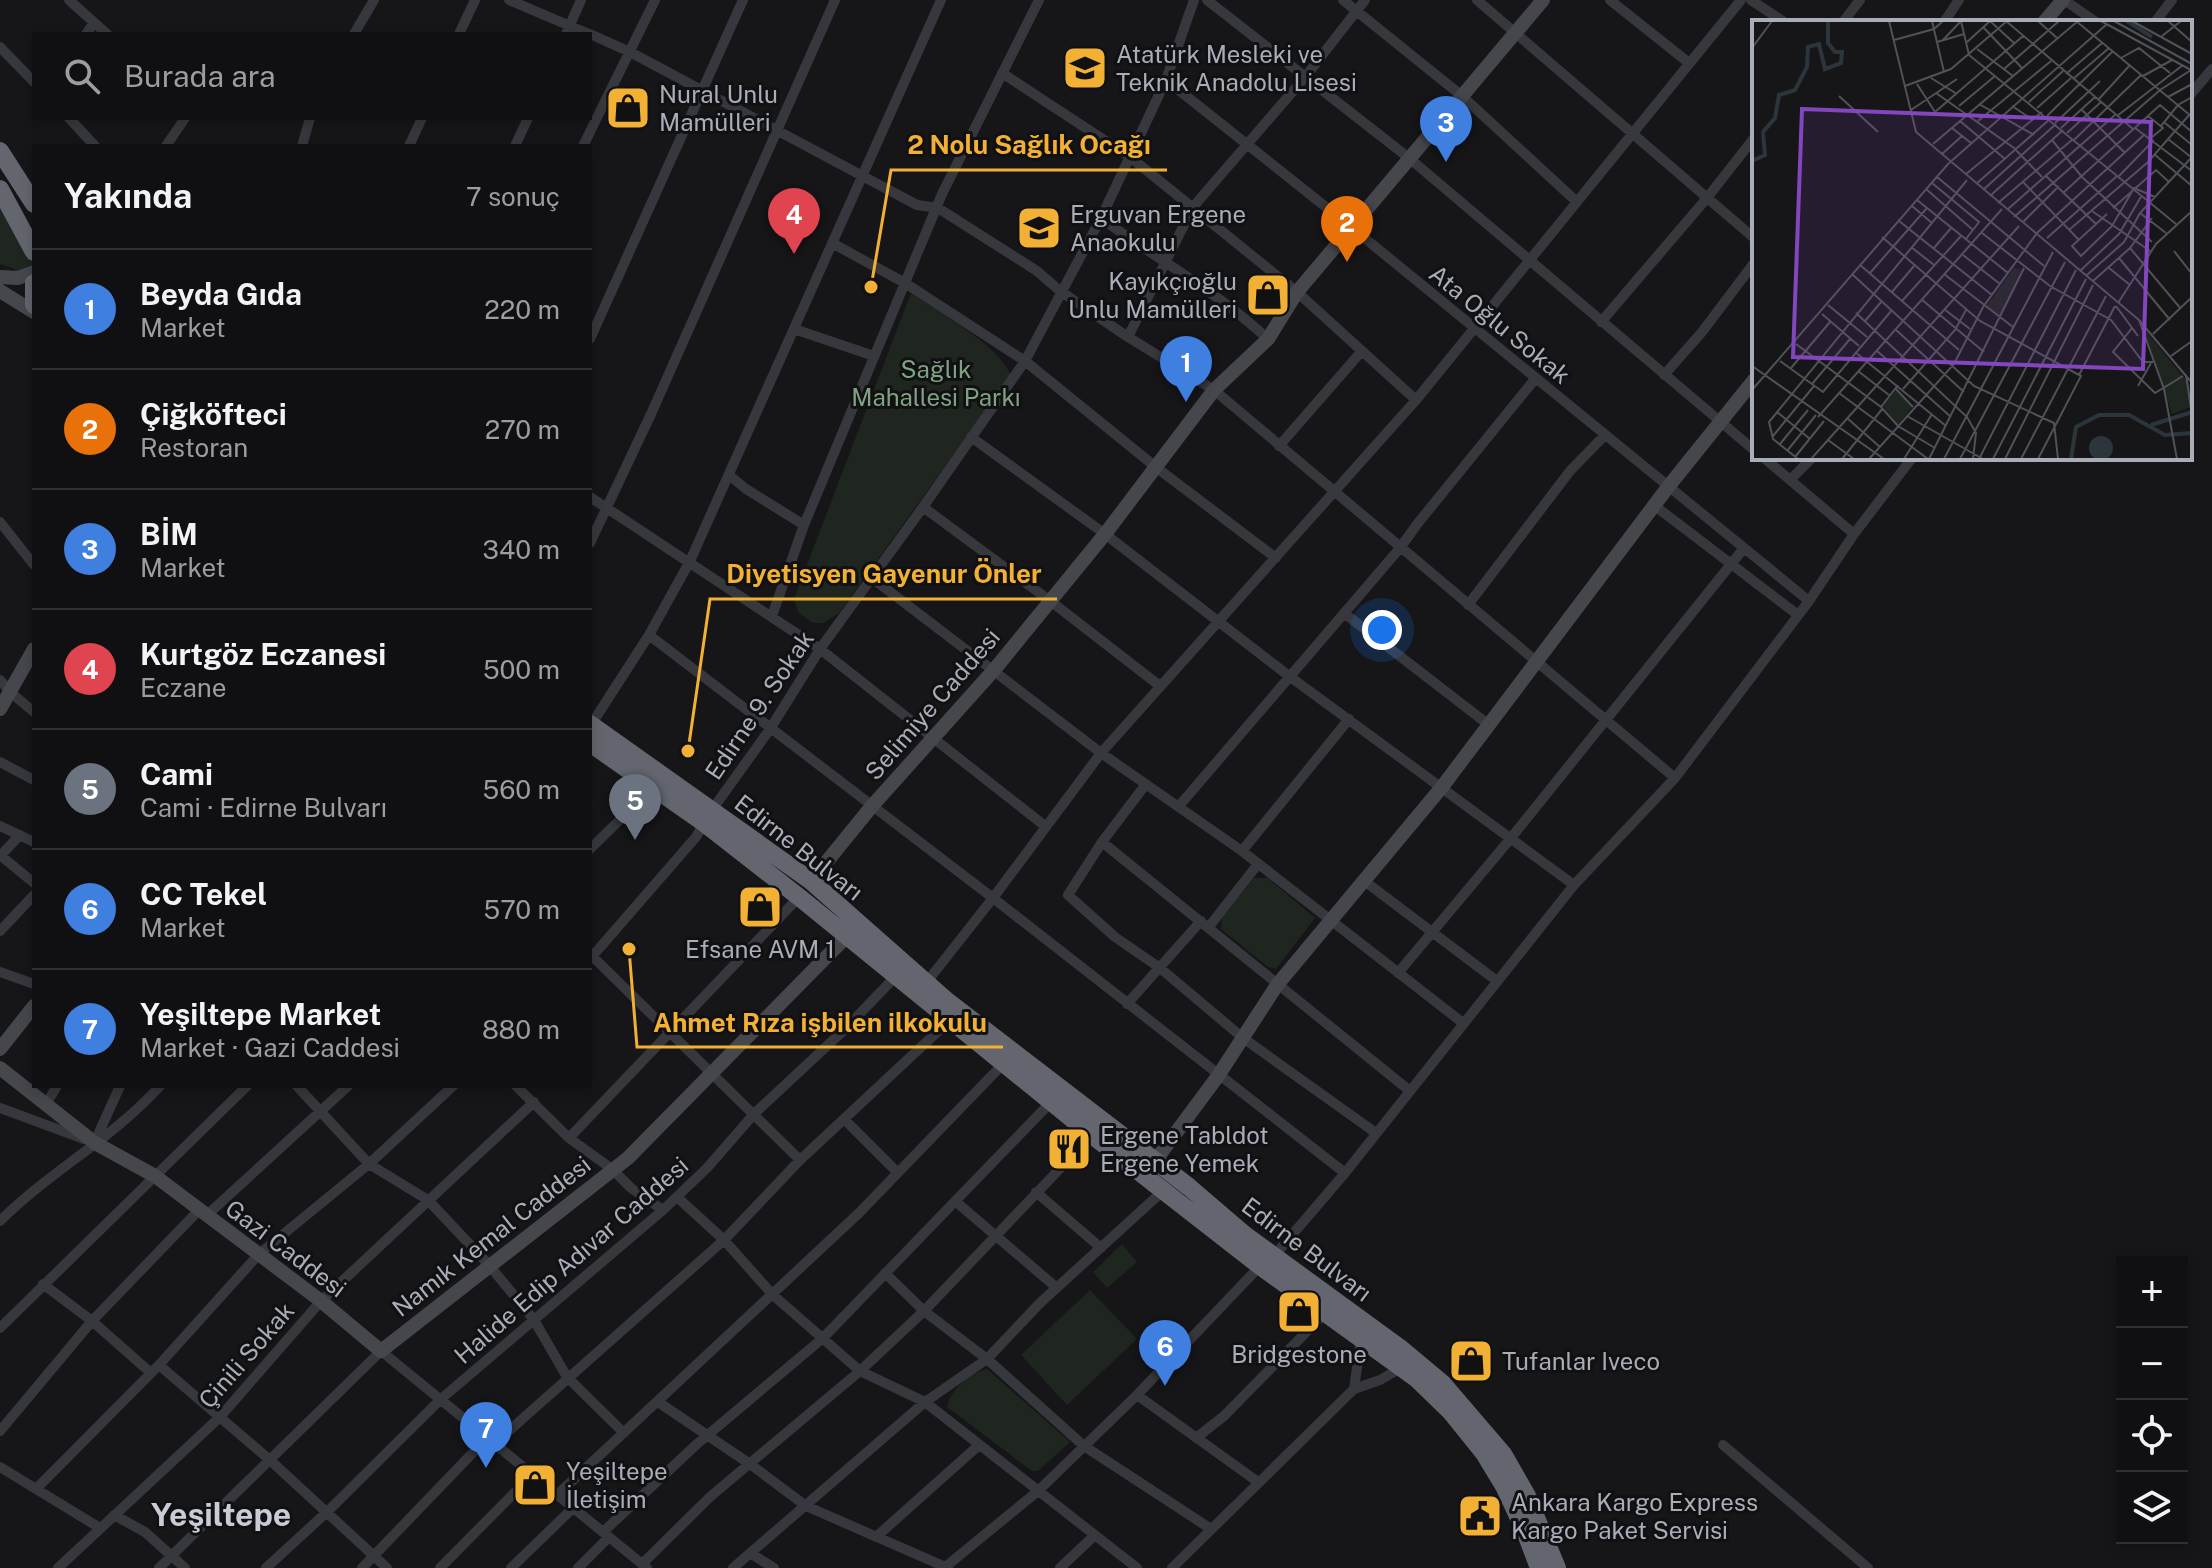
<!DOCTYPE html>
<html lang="tr">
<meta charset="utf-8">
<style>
body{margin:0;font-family:"Public Sans",sans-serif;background:#19191b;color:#f1f3f6}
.controls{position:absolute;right:24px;bottom:24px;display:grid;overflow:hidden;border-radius:0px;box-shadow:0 4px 12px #0003}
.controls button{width:72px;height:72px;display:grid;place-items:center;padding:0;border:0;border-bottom:2px solid #303032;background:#101012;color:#f1f3f6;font:40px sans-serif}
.you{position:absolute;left:1382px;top:630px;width:28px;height:28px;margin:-20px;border:6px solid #fff;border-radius:50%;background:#1a73e8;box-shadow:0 0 0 12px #1a73e833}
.badge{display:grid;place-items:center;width:52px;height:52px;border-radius:50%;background:#db2777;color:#fff;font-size:26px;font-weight:700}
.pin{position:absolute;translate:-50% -66px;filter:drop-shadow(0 2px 4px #0008)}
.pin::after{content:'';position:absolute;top:42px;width:28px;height:24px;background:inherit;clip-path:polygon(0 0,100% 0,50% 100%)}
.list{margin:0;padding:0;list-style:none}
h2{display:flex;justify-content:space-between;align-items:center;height:104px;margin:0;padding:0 32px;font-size:34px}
h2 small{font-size:26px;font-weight:400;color:#9c9d9f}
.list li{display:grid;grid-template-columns:52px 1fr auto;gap:24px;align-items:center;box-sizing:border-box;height:120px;padding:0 32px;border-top:2px solid #303032}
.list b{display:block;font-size:30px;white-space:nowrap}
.list p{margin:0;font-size:26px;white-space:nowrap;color:#9c9d9f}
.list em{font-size:26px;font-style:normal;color:#9c9d9f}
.icon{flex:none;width:44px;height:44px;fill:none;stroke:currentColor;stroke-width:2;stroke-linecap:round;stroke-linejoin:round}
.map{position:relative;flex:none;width:2212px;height:1568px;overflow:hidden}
.search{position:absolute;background:#101012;box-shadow:0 4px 12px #0003;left:32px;top:32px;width:560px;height:88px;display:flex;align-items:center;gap:20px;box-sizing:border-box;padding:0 28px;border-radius:0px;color:#9c9d9f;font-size:30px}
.panel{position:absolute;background:#101012;box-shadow:0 4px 12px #0003;left:32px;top:144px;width:560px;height:944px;border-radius:0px}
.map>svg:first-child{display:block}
</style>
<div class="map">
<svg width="2212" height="1568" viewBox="0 0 2212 1568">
<rect width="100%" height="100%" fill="#161618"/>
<!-- green -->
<path fill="#1e261f" d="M 0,202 L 34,258 L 34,264 L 26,269 L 15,272 L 15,269 L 0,264 Z
M 911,293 C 942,315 995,342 1011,375 L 839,613 L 823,623 L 813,623 L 799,613 L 794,600 L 798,588 Z
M 1254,878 L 1268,878 L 1315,918 L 1276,969 L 1268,967 L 1221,929 L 1222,918 Z
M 1122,1244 L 1137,1262 L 1107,1288 L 1093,1272 Z
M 1090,1290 L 1137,1339 L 1067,1405 L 1021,1355 Z
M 987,1369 L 1070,1442 L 1038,1471 L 1032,1471 L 947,1407 C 950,1390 970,1373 987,1369 Z"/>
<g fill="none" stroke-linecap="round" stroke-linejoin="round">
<!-- street -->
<path stroke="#37383d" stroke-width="10" d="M 69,0 L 107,34
M 509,0 L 589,34
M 1207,0 L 1409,158 L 1754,450
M 1343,0 L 1462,96 L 1577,202
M 1477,0 L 1754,238
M 1610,0 L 1689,63
M 1751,0 L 1784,22
M 2064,0 L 2096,22
M 1843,22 L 1860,0
M 1944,22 L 1959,0
M 2155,22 L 2172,0
M 86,34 L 94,23
M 354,34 L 374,0
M 459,34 L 475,0
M 566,34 L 581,0
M 590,34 L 630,52 L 917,205 L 938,208 L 1037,271 L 1060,291 L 1128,337 L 1214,390 L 1675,778
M 0,47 L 34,82
M 1002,73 L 1130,157 L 1297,292 L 1416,400
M 1166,80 L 1351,227 L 1809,601
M 2190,95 L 2212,69
M 69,118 L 95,146
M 166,146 L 185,118
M 302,146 L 310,118
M 409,146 L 422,118
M 515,146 L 528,118
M 583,146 L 655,0
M 1101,218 C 1158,260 1215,290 1268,339
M 832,243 L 905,283 L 1025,361 L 1157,468 L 1276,558
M 1601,322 L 1707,198 L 1754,138
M 794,329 L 874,356
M 1128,337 L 1193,207 L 1306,76 L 1365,0
M 590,339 L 743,0
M 1664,375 L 1702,332 L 1754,263
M 971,437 L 1105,534 L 1289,676 L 1574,885
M 1279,446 L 1361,352
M 1764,458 L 1854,534
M 729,475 L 746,489 L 804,525
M 1790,480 L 1812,458
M 590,497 L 820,649 L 1045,826
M 1655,506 L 1798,615
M 923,507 L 1049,600 L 1160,686
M 0,522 L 34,565
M 590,543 L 651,414 L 835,0
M 872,578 L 1101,753 L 1242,851 L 1463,1023
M 1468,605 L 1570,471 L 1605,435
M 1344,613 L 1489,725
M 772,616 L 804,525 L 942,194 L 1039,0
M 649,635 L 993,898 L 1345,1173
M 0,680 L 10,692 L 34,712
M 591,725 L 649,635 L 690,561 L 941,0
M 0,762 L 34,780
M 1146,784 L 1102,842 L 1068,895 L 1115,937 L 1160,968 L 1243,1038 L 1376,1133
M 1179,806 L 1400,548 L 1418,523 L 1535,379
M 0,826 L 34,842
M 1102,842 L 1410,1091
M 590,849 L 633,807
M 1242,851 L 1349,719
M 0,855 L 34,883
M 0,856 L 20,835
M 1363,880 L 1497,981
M 1208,928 L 1258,864
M 0,931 L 34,895
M 590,954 L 800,1160
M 590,959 L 696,837 L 712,810 L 770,729 L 820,649 L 923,507 L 1025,361 L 1101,218 L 1166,80 L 1194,0
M 0,972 L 34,984
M 1398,973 L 1511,838 L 1744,548
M 926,983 L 993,898 L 1101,753 L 1416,400 L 1741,0
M 1127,1004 L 1201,921
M 297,1086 L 369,1164 L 428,1200 L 489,1265 L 534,1320 L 567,1377 L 624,1433
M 516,1086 L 569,1138 L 612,1169 L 631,1188 L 663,1210
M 46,1104 L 57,1086
M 0,1108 L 84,1139
M 844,1119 L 898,1173
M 569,1138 L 799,897
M 96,1139 L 120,1086
M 1036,1192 L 1101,1248
M 677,1197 L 724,1240 L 773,1295 L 860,1371 L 925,1402 L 1137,1568
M 955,1201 L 1057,1288
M 206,1216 L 348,1086
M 0,1221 C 49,1172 113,1138 160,1086
M 885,1273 L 924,1311 L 987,1359 L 1084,1446 L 1211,1529
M 43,1284 L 92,1321 L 151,1373
M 0,1328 L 247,1086
M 159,1365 L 271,1461 L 387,1568
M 1354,1389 L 1361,1339
M 1137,1395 L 1258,1482
M 658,1402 L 750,1464 L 806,1506 L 948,1568
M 0,1431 L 92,1321 L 199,1210
M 1196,1438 L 1224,1416 L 1326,1312
M 494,1444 L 724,1240 L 800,1160 L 949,1021
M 1723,1445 L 1868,1568
M 0,1467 L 100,1528
M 37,1488 L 159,1365 L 259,1254 L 369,1164 L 453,1086
M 557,1495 L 859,1213 L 1003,1064
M 114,1515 L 145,1532 L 185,1568
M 603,1532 L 697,1444 L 823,1338 L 1051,1102
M 876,1537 L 979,1445
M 750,1553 L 774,1568
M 642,1564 L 711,1496 L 860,1371 L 924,1311 L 1092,1135
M 58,1568 L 220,1417 L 321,1301 L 534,1102
M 159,1568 L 381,1351 L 647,1568
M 266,1568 L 327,1512 L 441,1399 L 663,1210 L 707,1168 L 754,1114 L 844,1030 L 896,976
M 362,1568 L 487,1438
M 440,1568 L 532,1475
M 511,1568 L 573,1508
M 578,1568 L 609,1537
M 733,1568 L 925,1402 L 987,1359 L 1040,1303 L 1164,1190
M 944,1568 L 1038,1491 L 1137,1395 L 1260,1266 L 1274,1256 L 1345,1173 L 1574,885 L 1675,778 L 1809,601 L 1854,534 L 1912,458
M 1060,1568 L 1095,1535
M 1172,1568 L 1354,1389 L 1380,1380 L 1401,1368"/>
<!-- secondary -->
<path stroke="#45474d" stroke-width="14" d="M 2044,22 L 2063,0
M 0,277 L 18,278 L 34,272
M 0,291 L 34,312
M 0,709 L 34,649
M 811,881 L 872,806 L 994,670 L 1105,534 L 1214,390 L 1268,339 L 1297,292 L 1543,0
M 0,1049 L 34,1006
M 0,1068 L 95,1143 L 155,1176 L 321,1301 L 381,1351 L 628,1158 L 847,936
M 1155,1161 L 1218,1076 L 1277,985 L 1442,787 L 1668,487 L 1754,380"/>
<!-- highway -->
<path stroke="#63666e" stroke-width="18" d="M 0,151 L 34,204
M 0,189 L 34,252
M 34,283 L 34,305
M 590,724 L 811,881 L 947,1001 L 1189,1187 L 1245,1235 L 1400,1348 L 1443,1384 L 1503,1454 L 1527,1496 L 1557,1568
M 590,743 L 704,823 L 799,897 L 1092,1135 L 1260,1266 L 1417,1379 L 1451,1412 L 1484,1453 L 1504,1486 L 1525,1531 L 1539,1568"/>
</g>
<!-- icons -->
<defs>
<g id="school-square" transform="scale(2.3)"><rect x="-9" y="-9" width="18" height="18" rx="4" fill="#f2b134" stroke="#111113"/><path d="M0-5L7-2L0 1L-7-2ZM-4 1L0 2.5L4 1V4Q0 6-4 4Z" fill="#111"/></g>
<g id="shop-square" transform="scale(2.3)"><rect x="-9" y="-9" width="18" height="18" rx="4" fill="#f2b134" stroke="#111113"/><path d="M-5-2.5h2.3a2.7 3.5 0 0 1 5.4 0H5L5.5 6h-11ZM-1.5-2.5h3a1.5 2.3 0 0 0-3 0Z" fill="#111"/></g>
<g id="restaurant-square" transform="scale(2.3)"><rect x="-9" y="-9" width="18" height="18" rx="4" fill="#f2b134" stroke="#111113"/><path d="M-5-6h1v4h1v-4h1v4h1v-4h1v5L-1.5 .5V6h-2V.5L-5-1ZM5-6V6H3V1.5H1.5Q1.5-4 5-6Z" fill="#111"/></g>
<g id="civic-square" transform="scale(2.3)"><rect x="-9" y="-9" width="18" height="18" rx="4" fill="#f2b134" stroke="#111113"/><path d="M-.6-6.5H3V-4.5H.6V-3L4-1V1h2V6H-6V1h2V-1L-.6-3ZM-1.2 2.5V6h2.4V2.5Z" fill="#111"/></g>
</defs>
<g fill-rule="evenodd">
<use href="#school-square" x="1085" y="68"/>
<use href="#shop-square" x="628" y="108"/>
<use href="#school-square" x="1039" y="228"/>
<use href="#shop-square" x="1268" y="295"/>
<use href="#shop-square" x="760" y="907"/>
<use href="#restaurant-square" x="1069" y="1149"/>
<use href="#shop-square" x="1299" y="1312"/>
<use href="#shop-square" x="1471" y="1361"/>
<use href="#shop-square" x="535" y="1485"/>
<use href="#civic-square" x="1480" y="1516"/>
</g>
<g text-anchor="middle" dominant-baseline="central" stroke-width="6" stroke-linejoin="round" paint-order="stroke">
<!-- poi labels -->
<g font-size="24" fill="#a8adb8" stroke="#111113" text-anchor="start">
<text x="1116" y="54">Atatürk Mesleki ve<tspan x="1116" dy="28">Teknik Anadolu Lisesi</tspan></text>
<text x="659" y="94">Nural Unlu<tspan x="659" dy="28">Mamülleri</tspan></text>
<text x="1070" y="214">Erguvan Ergene<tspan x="1070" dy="28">Anaokulu</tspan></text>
<text x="1237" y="281" text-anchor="end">Kayıkçıoğlu<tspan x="1237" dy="28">Unlu Mamülleri</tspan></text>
<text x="760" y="949" text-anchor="middle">Efsane AVM 1</text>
<text x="1100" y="1135">Ergene Tabldot<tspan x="1100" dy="28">Ergene Yemek</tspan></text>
<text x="1299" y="1354" text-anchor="middle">Bridgestone</text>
<text x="1502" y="1361">Tufanlar Iveco</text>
<text x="566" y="1471">Yeşiltepe<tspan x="566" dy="28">İletişim</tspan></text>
<text x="1511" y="1502">Ankara Kargo Express<tspan x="1511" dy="28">Kargo Paket Servisi</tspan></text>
</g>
<!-- street labels -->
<g font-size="24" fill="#a8adb8" stroke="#111113">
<text transform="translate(1500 324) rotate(39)">Ata Oğlu Sokak</text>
<text transform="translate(932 704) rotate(-49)">Selimiye Caddesi</text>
<text transform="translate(759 705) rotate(-56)">Edirne 9. Sokak</text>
<text transform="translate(799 847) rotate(38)">Edirne Bulvarı</text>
<text transform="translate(491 1236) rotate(-38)">Namık Kemal Caddesi</text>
<text transform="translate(286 1248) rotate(37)">Gazi Caddesi</text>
<text transform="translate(1307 1249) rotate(37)">Edirne Bulvarı</text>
<text transform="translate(571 1260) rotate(-41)">Halide Edip Adıvar Caddesi</text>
<text transform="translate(246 1355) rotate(-49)">Çinili Sokak</text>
</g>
<!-- park labels -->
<g font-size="24" fill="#7fa381" stroke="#111113">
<text x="936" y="369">Sağlık<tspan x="936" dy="28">Mahallesi Parkı</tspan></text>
</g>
<!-- district labels -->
<g font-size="32" font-weight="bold" fill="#c9ccd4" stroke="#111113">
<text x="221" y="1514">Yeşiltepe</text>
</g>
</g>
<!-- overview -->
<g transform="translate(1752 20)">
<rect width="440" height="440" fill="#161618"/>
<path d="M 262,248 L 269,250 L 248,298 L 234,287 ZM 390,306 L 440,368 L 438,387 L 420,394 ZM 144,370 L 160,387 L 146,405 L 131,386 Z" fill="#1e261f"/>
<path d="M337 428a12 12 0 1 1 24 0a12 12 0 1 1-24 0Z" fill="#2c353c"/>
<path fill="none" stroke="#2c353c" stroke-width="4" d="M 375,1 L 400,17M 0,141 L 13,135 L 11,112 L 23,98 L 27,75 L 43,70 L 55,47 L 56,27 L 67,24 L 73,49 L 89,43 L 90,32 L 83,32 L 76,23 L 76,1M 399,405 L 440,392M 319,439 L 324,407 L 347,395 L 377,395 L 413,415 L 440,413"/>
<path fill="none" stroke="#505258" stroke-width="2" d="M 137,1 L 164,112 L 387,300 L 412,369 L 420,412M 180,1 L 192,52M 209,1 L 217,35 L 424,204M 238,1 L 262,23M 254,1 L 381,109M 286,1 L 305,18M 324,1 L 439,96M 349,1 L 439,50M 362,1 L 440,44M 380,1 L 440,34M 416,1 L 440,22M 231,7 L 270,48M 410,16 L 429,1M 142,20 L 182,9 L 191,1M 191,20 L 209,1M 185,22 L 212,14M 214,23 L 238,1M 0,28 L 20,1M 225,29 L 261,56M 369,38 L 387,28 L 418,53M 252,49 L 307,1M 314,54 L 350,23M 391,56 L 420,40M 179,58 L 205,74M 321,59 L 357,28M 165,64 L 183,92 L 271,16M 153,66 L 199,49 L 255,1M 184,73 L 262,128 L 290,157M 87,76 L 126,112M 416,77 L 440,64M 346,80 L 378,45M 277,82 L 311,51M 227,84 L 282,115M 207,86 L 243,56M 260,86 L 281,100M 285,88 L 319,58M 329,89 L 373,133M 159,90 L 205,59M 295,96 L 361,31M 365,96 L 431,45M 396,96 L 411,108 L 399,118M 208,101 L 253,139M 226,101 L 299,41M 303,103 L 348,61M 413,103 L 440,125M 409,106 L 426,85 L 440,77M 200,108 L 219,123M 309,108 L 343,77M 383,108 L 440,151M 315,113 L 349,82M 416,119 L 439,137M 300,120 L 330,157 L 400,222M 322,120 L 389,55M 181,124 L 326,1M 190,134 L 210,116M 403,135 L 440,166M 214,154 L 290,92M 293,155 L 344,204M 185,157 L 292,246M 366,157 L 402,120M 271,162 L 327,220M 180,163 L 227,202 L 214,219M 224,164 L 298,99M 174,169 L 221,210M 231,170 L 304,104M 312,172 L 408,85 L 440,112M 238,176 L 311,110M 165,180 L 256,253M 246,183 L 321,119M 160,186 L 180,203M 361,188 L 404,150 L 417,162M 256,189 L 363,95M 340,191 L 398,231M 388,193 L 414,213M 355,194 L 320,226 L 329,236 L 360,206 L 382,168 L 403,177M 262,197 L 408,70 L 439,50M 147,201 L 240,275M 271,202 L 307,166M 317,210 L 396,142 L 438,94M 230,213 L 298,266 L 359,300 L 391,342 L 401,342M 130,217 L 228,301 L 329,356 L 286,439M 295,218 L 365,156M 159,227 L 182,245M 182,228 L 199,208M 378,228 L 429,289M 422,231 L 440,254M 211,235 L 248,264M 367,238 L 418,300M 108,245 L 207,330M 357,248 L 378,265M 329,250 L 367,214 L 390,175M 118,253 L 175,188M 192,254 L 261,307M 101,255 L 222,366 L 302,403 L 306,439M 335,255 L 372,222 L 388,193 L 440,137M 341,261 L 378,228 L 400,198M 140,272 L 162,246M 169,279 L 232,332M 150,281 L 209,216M 366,283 L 404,224 L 440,191M 76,285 L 115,317M 364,286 L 386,316M 192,289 L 218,309M 104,293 L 215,397 L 224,413 L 221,439M 70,294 L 107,326M 387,300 L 440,363M 113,301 L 130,281M 380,308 L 361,332 L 403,373 L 431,356M 143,309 L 212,372M 401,314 L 440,277M 44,324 L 129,387 L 146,406 L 183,428M 124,330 L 199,397M 103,332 L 194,406M 419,336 L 440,321M 28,341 L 71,372 L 140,290M 0,346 L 132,439M 39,348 L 78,302M 106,351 L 137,375M 327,355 L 363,286M 434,355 L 440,395M 60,364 L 98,319M 386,366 L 399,343M 143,368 L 161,387M 151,369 L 203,310 L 214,290M 0,370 L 196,144 L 355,4M 87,373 L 176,439M 129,387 L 146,365M 25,392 L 58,419M 155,396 L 231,439M 66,397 L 250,189M 95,398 L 128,427M 420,412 L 425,439M 21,416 L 62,366M 76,420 L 102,439M 28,424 L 56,390M 35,431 L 64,395M 43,437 L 72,401M 46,439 L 21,419 L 17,402 L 215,160M 59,439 L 267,206M 90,439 L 131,388M 117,439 L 202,344 L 231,287 L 285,213 L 393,114M 152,439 L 180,394M 177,439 L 272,248M 192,439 L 301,232M 208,439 L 313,242M 227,439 L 324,250M 241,439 L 334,259M 253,439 L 341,265M 269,439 L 354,276"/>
<path fill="#8446be" fill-opacity="0.15" stroke="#8446be" stroke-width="4" d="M 50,89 L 399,102 L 391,349 L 41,337 Z"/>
<rect width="440" height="440" fill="none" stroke="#a8adb8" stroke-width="4"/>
</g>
<!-- callouts -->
<path fill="none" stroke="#f2b134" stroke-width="3" d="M871 287L891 170H1167M688 751L710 599H1057M629 949L637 1047H1003"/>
<g fill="#f2b134" stroke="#111113" stroke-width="3">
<circle cx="871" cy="287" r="8"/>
<circle cx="688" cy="751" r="8"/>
<circle cx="629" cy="949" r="8"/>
</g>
<g font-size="26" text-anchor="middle" font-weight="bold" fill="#f2b134" stroke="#111113" stroke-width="6" stroke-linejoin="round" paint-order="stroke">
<text x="1029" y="154">2 Nolu Sağlık Ocağı</text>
<text x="884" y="583">Diyetisyen Gayenur Önler</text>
<text x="820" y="1032">Ahmet Rıza işbilen ilkokulu</text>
</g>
</svg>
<div class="controls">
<button>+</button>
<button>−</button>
<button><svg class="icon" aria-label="locate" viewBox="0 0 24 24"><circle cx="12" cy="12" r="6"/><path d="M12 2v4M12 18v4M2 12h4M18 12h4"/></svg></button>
<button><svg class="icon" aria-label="layers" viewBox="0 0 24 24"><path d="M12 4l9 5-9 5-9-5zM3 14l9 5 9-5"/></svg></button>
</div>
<div class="you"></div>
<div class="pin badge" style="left:1186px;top:402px;background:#3f7fe0">1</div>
<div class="pin badge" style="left:1347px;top:262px;background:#e8710a">2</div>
<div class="pin badge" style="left:1446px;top:162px;background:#3f7fe0">3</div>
<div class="pin badge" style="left:794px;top:254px;background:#e0444e">4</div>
<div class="pin badge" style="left:635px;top:840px;background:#6b7280">5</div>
<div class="pin badge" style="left:1165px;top:1386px;background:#3f7fe0">6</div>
<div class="pin badge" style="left:486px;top:1468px;background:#3f7fe0">7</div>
<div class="search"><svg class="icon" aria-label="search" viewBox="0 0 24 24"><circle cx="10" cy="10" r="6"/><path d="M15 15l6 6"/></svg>Burada ara</div>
<section class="panel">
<h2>Yakında<small>7 sonuç</small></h2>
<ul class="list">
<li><span class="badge" style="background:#3f7fe0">1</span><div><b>Beyda Gıda</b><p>Market</p></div><em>220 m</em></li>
<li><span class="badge" style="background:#e8710a">2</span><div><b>Çiğköfteci</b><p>Restoran</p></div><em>270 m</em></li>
<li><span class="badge" style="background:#3f7fe0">3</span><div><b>BİM</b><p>Market</p></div><em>340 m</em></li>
<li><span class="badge" style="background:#e0444e">4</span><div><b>Kurtgöz Eczanesi</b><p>Eczane</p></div><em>500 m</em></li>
<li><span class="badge" style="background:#6b7280">5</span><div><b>Cami</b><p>Cami · Edirne Bulvarı</p></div><em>560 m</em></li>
<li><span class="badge" style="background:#3f7fe0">6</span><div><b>CC Tekel</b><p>Market</p></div><em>570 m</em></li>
<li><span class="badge" style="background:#3f7fe0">7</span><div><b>Yeşiltepe Market</b><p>Market · Gazi Caddesi</p></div><em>880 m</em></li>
</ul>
</section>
</div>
